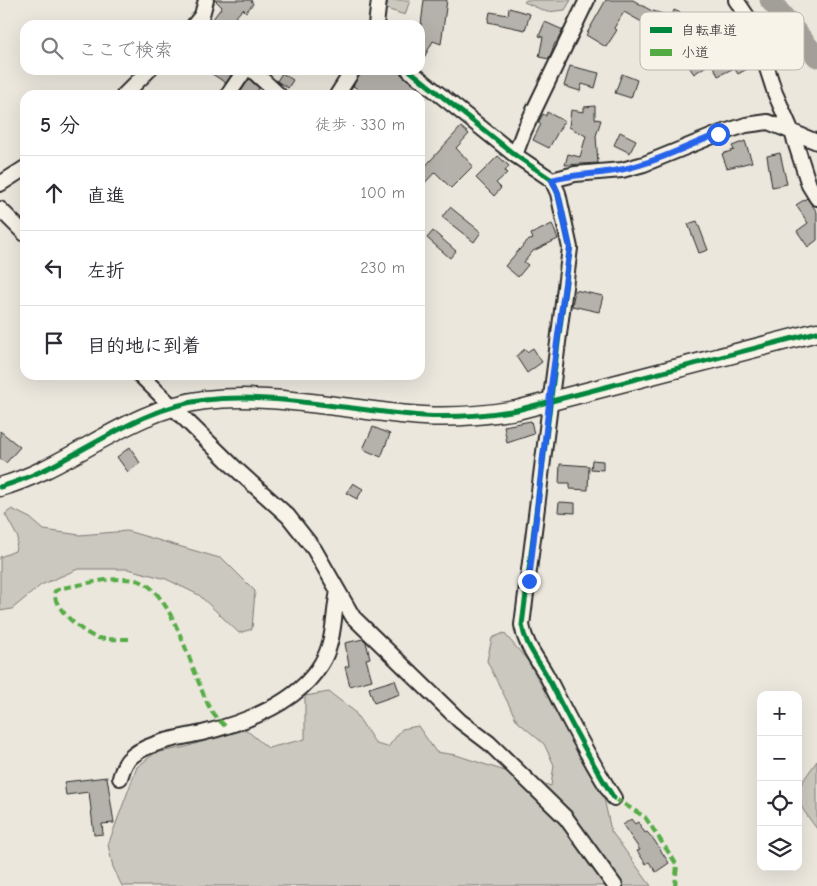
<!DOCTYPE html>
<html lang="ja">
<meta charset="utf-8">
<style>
body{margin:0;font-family:"Comic Neue","Klee One",sans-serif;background:#f2f2f3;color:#2b2b33}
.controls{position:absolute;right:15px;bottom:15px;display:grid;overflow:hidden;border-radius:10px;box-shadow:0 5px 20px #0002}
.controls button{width:45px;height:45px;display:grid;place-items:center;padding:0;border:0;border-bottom:1px solid #e1e1e2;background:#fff;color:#2b2b33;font:25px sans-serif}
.stop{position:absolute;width:15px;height:15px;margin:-11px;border:4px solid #2563eb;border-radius:50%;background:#fff}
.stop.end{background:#2563eb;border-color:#fff;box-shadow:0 1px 5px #0008}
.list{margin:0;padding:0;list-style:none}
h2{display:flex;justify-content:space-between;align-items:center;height:65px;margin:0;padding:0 20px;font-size:21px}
h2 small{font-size:16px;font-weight:400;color:#7c7c81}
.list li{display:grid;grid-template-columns:32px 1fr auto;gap:15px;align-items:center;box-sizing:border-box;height:75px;padding:0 20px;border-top:1px solid #e1e1e2}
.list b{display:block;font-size:19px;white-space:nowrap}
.list em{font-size:16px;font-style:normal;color:#7c7c81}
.icon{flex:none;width:28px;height:28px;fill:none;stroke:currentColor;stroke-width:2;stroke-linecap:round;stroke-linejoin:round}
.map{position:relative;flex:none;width:817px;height:886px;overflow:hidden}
.search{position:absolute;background:#fff;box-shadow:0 5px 20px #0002;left:20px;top:20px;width:405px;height:55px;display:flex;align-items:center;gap:12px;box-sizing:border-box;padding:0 18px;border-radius:15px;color:#7c7c81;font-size:19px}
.panel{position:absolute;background:#fff;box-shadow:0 5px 20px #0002;left:20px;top:90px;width:405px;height:290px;border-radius:15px}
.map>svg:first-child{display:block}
</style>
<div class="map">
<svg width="817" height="886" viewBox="0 0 817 886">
<rect width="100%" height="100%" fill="#ebe7dd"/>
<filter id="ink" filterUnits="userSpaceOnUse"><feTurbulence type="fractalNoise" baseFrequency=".02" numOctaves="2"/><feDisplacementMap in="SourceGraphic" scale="10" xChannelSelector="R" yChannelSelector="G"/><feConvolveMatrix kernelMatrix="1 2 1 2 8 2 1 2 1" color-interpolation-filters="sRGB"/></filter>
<g filter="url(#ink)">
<!-- green -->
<path fill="#cbc8bf" stroke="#7b7a75" d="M 388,0 L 410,0 L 405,15 L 386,9 Z
M 526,0 L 571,0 L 565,10 L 547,12 L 524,2 Z
M 12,509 L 30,518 L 44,530 L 80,535 L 127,531 L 223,559 L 255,591 L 252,629 L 239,633 L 199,595 L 166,579 L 128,569 L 78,569 L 41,585 L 12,609 L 0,611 L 0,557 L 15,551 L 18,538 L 5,514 Z
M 504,633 L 528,661 L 604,798 L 611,831 L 651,886 L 122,886 L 113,867 L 108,845 L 137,767 L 155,753 L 186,747 L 230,732 L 245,729 L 268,748 L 305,739 L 305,696 L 329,692 L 354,711 L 376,744 L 388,747 L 402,729 L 418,726 L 436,752 L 456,755 L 551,786 L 554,765 L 544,744 L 517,721 L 487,661 L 492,638 Z
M 817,761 L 817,829 C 791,794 792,796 817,761 Z"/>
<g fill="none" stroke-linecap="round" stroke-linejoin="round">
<!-- river -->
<path stroke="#a29f98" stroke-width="21" d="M 770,0 L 817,57"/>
</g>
<!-- building -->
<path fill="#b5b2ab" stroke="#2b2b2b" d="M 215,0 L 251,0 L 253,4 L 246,12 L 243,9 L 228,25 L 217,25 L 212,20 L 222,7 Z
M 424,0 L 447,0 L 441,44 L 433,41 L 420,65 L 420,33 Z
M 606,0 L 633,0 L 650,10 L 672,17 L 674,10 L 683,14 L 671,40 L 664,31 L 666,27 L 640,21 L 624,12 L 614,28 L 617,30 L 606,47 L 586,35 Z
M 509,8 L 530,14 L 525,30 L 488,22 L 490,12 L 508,15 Z
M 545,22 L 563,30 L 556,43 L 555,43 L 549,59 L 539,57 L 543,37 L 539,36 Z
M 712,33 L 727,54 L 734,49 L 747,69 L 738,74 L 734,68 L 718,76 L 712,62 L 694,74 L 681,55 Z
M 570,66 L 599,73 L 595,88 L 582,84 L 580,91 L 564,86 Z
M 206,70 L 234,70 L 226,83 Z
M 362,70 L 396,70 L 419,89 L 415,95 L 352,95 L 358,89 L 353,86 Z
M 282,73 L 293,80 L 288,88 L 277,81 Z
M 622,74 L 637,80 L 631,98 L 615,93 Z
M 249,79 L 259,88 L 254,95 L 242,95 L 240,93 Z
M 595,106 L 595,119 L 601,120 L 596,136 L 598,163 L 565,165 L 568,154 L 580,157 L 586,136 L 569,127 L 571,110 L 584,112 L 584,107 Z
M 547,112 L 564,121 L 549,148 L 533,140 L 541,124 L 538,123 L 543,114 L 546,116 Z
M 461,127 L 469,134 L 456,148 L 473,166 L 451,188 L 435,172 L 420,188 L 420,172 Z
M 620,132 L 636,140 L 630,153 L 614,145 Z
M 745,141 L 752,162 L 727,168 L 722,154 L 734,150 L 732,146 Z
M 780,153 L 787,184 L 772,187 L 767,156 Z
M 498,156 L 509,166 L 505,171 L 507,173 L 496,183 L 501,188 L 494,196 L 476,178 Z
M 807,198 L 817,212 L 817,240 L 808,247 L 797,231 L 808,223 L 796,205 Z
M 450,207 L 481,232 L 474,242 L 442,217 Z
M 697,221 L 708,250 L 699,253 L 688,224 Z
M 552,224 L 558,239 L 533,251 L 524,262 L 528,265 L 518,277 L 505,266 L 527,241 L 533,239 L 531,234 Z
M 433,231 L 456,251 L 450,258 L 427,238 Z
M 575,290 L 603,296 L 599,312 L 572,306 Z
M 533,348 L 542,362 L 527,373 L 516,356 L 525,349 L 527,352 Z
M 531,421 L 534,434 L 507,443 L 504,426 Z
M 373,427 L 390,434 L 381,457 L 363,449 Z
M 0,431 L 20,447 L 6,463 L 0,459 Z
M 130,447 L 140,463 L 128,472 L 117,457 Z
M 592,460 L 603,461 L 603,470 L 591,469 Z
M 560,464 L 589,466 L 588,490 L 570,489 L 570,483 L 559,483 Z
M 353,483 L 363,489 L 357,499 L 346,493 Z
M 559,502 L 575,503 L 575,513 L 558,512 Z
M 363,639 L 366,642 L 370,658 L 366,659 L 372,680 L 350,686 L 345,667 L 349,666 L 345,643 Z
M 395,680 L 400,694 L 374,703 L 369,688 Z
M 107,777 L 114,823 L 102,824 L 103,834 L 94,835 L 89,792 L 66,795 L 64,782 Z
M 631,819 L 635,824 L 638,822 L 645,833 L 647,832 L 654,840 L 669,863 L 656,872 L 649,862 L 646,864 L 637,851 L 640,850 L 623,825 Z"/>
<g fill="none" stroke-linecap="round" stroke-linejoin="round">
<!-- minor casing -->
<g stroke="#2b2b2b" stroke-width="18">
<path id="minor" d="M 736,0 L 753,25 L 775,93 L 792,132 L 809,185 L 817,198
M 194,25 L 202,15 L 206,0
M 376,25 L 379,0
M 252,70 L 279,95
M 409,70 L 515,155 L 552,180 L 558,193 L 570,248 L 522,625 C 525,645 537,658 547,676 C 568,718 589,759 614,798
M 124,95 L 149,70
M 228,95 L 245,70
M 337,95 L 353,70
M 515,155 L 524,131 L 587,0
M 552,180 L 575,174 L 622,170 L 644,164 L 718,134 L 746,125 L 768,122 L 817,142
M 0,184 L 25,168
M 0,209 L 25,234
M 140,375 L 236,469 L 288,516 L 314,549 L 353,617 L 460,721 L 489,743 L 566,818 L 615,886
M 120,778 C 122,772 124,764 128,760 C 144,742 180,738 202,733 C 244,723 298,703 321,664 C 335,642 333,615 338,591"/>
</g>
<!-- tertiary casing -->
<g stroke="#2b2b2b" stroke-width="21">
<path id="tertiary" d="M 0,487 C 71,467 129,409 205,400 C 277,392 350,411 423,416 C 455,418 486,415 517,410 L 817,332"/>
</g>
<!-- minor -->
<use href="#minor" stroke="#f7f3e8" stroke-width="14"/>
<!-- tertiary -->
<use href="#tertiary" stroke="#f7f3e8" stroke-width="18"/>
<!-- quiet -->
<path stroke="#54ab44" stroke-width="4" stroke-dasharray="8 4" stroke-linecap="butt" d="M 129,639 C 119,639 108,640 98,638 C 84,635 50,605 55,591 L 63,588 C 86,584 113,576 135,580 C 173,585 194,683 212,712 C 215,717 220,721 225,726
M 614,798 L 645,817 L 677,865 L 675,886"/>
<!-- cycleway casing -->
<g stroke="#f7f3e8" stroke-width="8">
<path id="cycleway" d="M 409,70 L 515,155 L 552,180 L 558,193 L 570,248 L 522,625 C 525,645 537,658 547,676 C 568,718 589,759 614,798
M 0,487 C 71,467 129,409 205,400 C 277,392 350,411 423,416 C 455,418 486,415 517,410 L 817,332"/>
</g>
<!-- cycleway -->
<use href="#cycleway" stroke="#00873e" stroke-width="5"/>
</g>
</g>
<g fill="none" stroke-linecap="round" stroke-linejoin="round" filter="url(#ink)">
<!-- route -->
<path stroke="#2563eb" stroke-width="6" d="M 529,581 L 551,386 L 570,248 L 558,193 L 552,180 C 576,173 600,175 624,169 C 656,162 687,146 718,134"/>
</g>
<!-- legend -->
<rect x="640" y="12" width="164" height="58" rx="8" fill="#f7f3e8" stroke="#bab7af" stroke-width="1"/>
<rect x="650" y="27" width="22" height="6" fill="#00873e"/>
<rect x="650" y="49" width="22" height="7" fill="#54ab44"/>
<g font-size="14" fill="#2b2b2b">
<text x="681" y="35">自転車道</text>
<text x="681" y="57">小道</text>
</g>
</svg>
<div class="controls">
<button>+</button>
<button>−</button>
<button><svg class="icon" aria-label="locate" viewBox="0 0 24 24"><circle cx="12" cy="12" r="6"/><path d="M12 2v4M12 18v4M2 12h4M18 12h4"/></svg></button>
<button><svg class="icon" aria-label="layers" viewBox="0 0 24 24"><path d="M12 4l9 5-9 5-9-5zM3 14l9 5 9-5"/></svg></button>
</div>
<div class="stop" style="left:718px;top:134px"></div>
<div class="stop end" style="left:529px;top:581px"></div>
<div class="search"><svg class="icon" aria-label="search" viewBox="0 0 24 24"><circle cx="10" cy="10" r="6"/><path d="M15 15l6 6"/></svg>ここで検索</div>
<section class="panel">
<h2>5 分<small>徒歩 · 330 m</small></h2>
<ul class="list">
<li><svg class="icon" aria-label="ahead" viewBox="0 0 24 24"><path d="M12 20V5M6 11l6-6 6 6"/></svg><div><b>直進</b></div><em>100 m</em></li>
<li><svg class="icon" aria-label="left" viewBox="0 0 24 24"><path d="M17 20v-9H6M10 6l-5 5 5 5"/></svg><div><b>左折</b></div><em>230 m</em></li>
<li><svg class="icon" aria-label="arrive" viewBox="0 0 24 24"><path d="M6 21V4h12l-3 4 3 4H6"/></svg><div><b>目的地に到着</b></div></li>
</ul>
</section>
</div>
